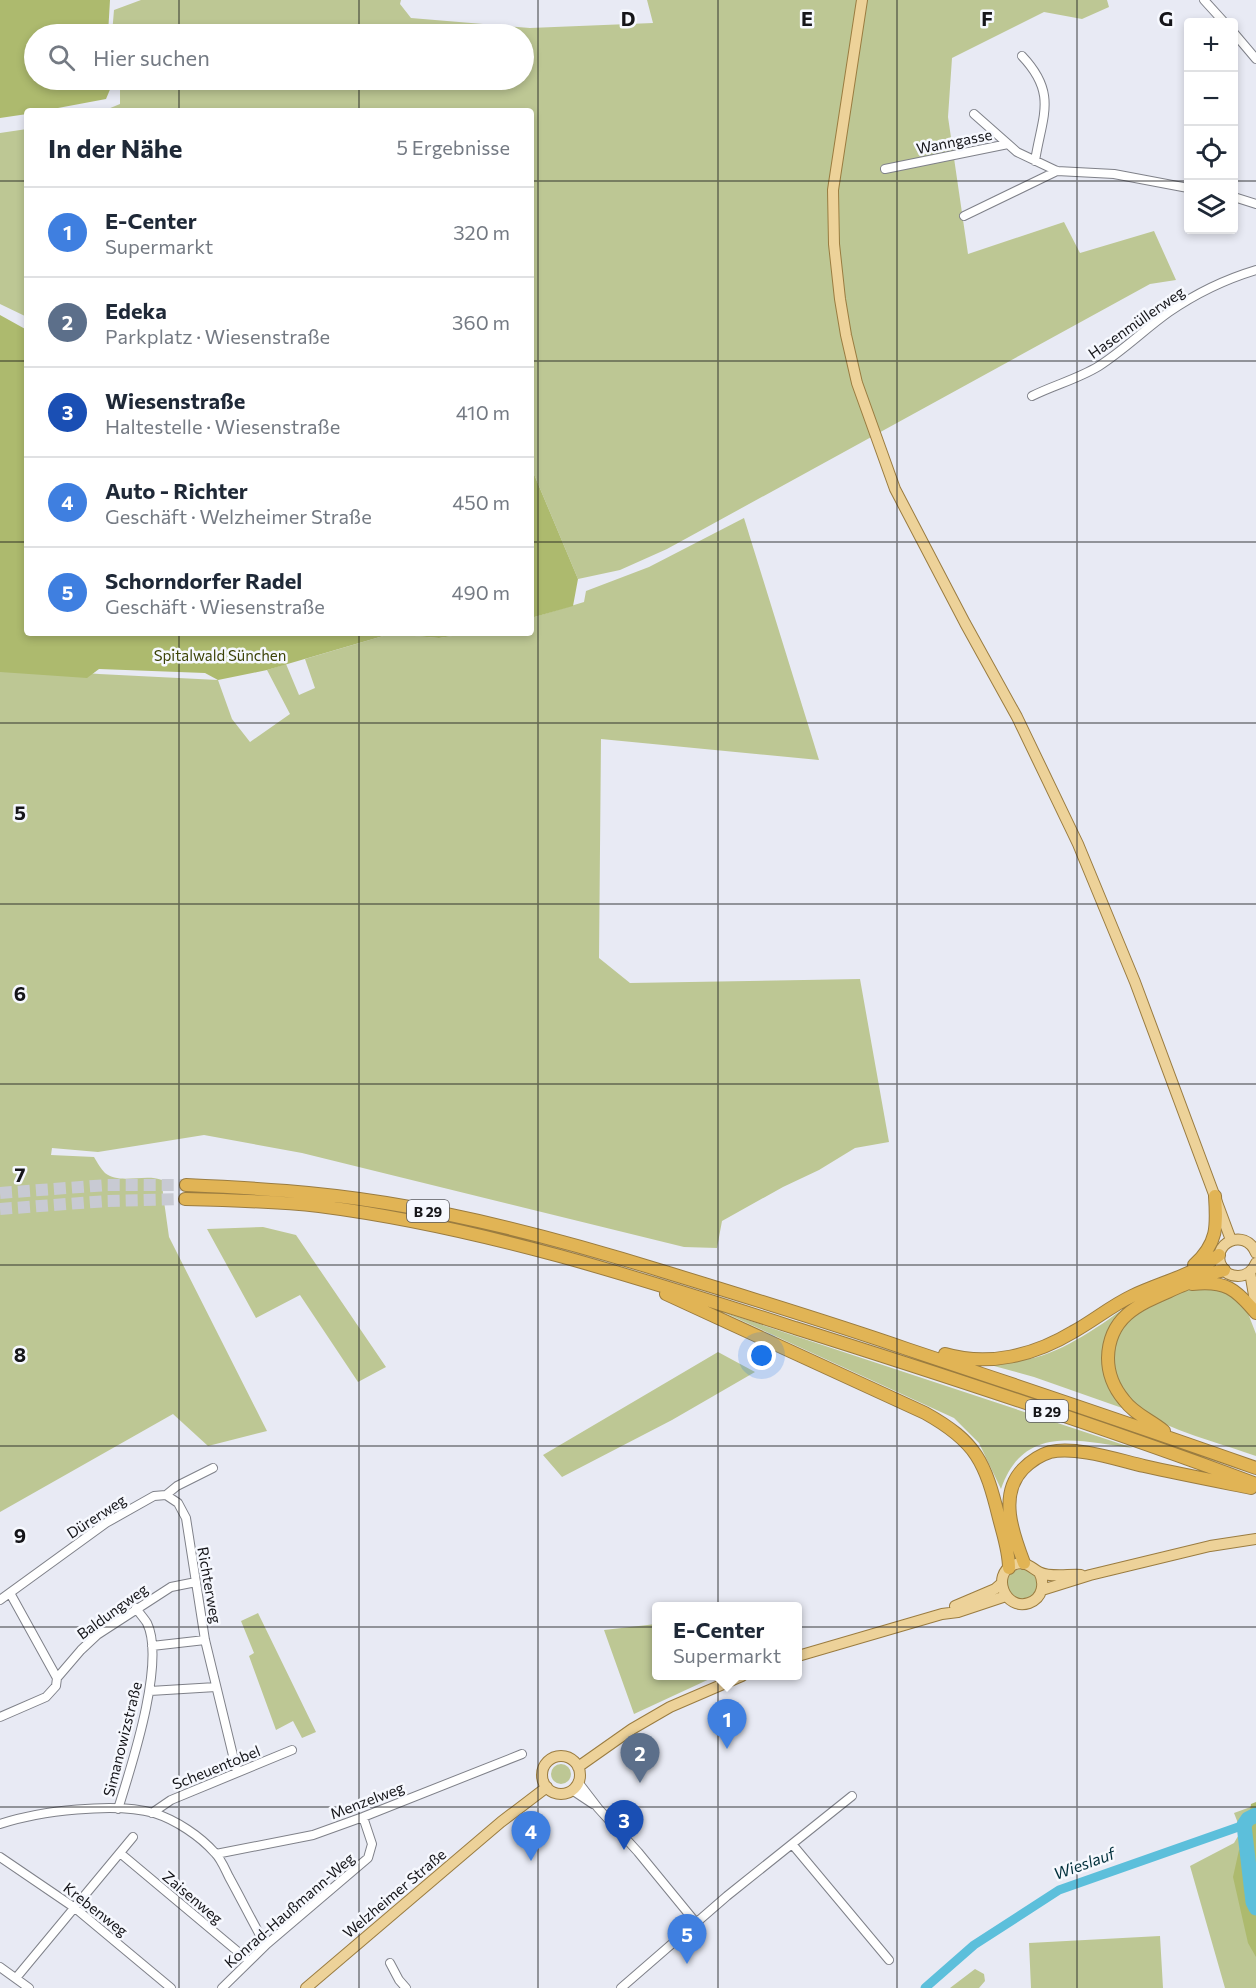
<!DOCTYPE html>
<html lang="de">
<meta charset="utf-8">
<style>
body{margin:0;font-family:Commissioner,sans-serif;background:#f2f2f3;color:#1f2937}
.controls{position:absolute;right:18px;top:18px;display:grid;overflow:hidden;border-radius:6px;box-shadow:0 3px 9px #0003}
.controls button{width:54px;height:54px;display:grid;place-items:center;padding:0;border:0;border-bottom:2px solid #e0e1e3;background:#fff;color:#1f2937;font:30px sans-serif}
.you{position:absolute;left:762px;top:1356px;width:21px;height:21px;margin:-15px;border:4px solid #fff;border-radius:50%;background:#1a73e8;box-shadow:0 0 0 9px #1a73e833}
.badge{display:grid;place-items:center;width:39px;height:39px;border-radius:50%;background:#db2777;color:#fff;font-size:20px;font-weight:700}
.pin{position:absolute;translate:-50% -50px;filter:drop-shadow(0 2px 3px #0008)}
.pin::after{content:'';position:absolute;top:32px;width:21px;height:18px;background:inherit;clip-path:polygon(0 0,100% 0,50% 100%)}
.popup{position:absolute;left:652px;top:1602px;width:150px;height:78px;box-sizing:border-box;display:grid;place-content:center;border-radius:6px;background:#fff;filter:drop-shadow(0 2px 4px #0005);font-size:20px;white-space:nowrap;color:#747a83}
.popup b{font-size:22px;color:#1f2937}
.popup::after{content:'';position:absolute;left:50%;top:100%;margin-left:-12px;border:12px solid transparent;border-top-color:#fff}
.list{margin:0;padding:0;list-style:none}
h2{display:flex;justify-content:space-between;align-items:center;height:78px;margin:0;padding:0 24px;font-size:26px}
h2 small{font-size:20px;font-weight:400;color:#747a83}
.list li{display:grid;grid-template-columns:39px 1fr auto;gap:18px;align-items:center;box-sizing:border-box;height:90px;padding:0 24px;border-top:2px solid #e0e1e3}
.list b{display:block;font-size:22px;white-space:nowrap}
.list p{margin:0;font-size:20px;white-space:nowrap;color:#747a83}
.list em{font-size:20px;font-style:normal;color:#747a83}
.icon{flex:none;width:33px;height:33px;fill:none;stroke:currentColor;stroke-width:2;stroke-linecap:round;stroke-linejoin:round}
.map{position:relative;flex:none;width:1256px;height:1988px;overflow:hidden}
.search{position:absolute;background:#fff;box-shadow:0 3px 9px #0003;left:24px;top:24px;width:510px;height:66px;display:flex;align-items:center;gap:15px;box-sizing:border-box;padding:0 21px;border-radius:33px;color:#747a83;font-size:22px}
.panel{position:absolute;background:#fff;box-shadow:0 3px 9px #0003;left:24px;top:108px;width:510px;height:528px;border-radius:6px}
.map>svg:first-child{display:block}
</style>
<div class="map">
<svg width="1256" height="1988" viewBox="0 0 1256 1988">
<rect width="100%" height="100%" fill="#e8eaf4"/>
<!-- green -->
<path fill="#bdc794" d="M 141,0 L 401,0 L 400,4 L 411,18 L 530,28 L 653,23 L 647,0 L 1107,0 L 1109,7 L 1082,19 L 1044,12 L 952,58 L 948,117 L 968,254 L 1064,222 L 1080,253 L 1154,231 L 1176,280 L 1150,284 L 667,549 L 620,570 L 578,579 L 531,467 L 531,111 L 103,111 L 120,104 L 120,80 L 524,80 L 524,34 L 112,34 L 114,10 Z
M 27,129 L 27,317 L 0,304 L 0,133 Z
M 744,518 L 819,760 L 601,739 L 599,958 L 630,983 L 860,979 L 889,1142 L 855,1148 L 819,1170 L 783,1187 L 722,1221 L 717,1248 L 684,1247 L 302,1153 L 204,1135 L 98,1152 L 52,1148 L 51,1155 L 94,1157 C 97,1162 101,1169 105,1173 C 120,1185 145,1173 162,1180 L 163,1194 L 169,1237 L 267,1431 L 208,1446 L 173,1414 L 0,1512 L 0,666 L 99,674 L 218,680 L 232,719 L 250,742 L 290,714 L 267,670 L 286,664 L 299,695 L 315,688 L 305,659 L 390,634 L 439,638 L 472,633 L 531,633 L 531,618 L 584,602 L 586,591 L 649,567 Z
M 263,1227 L 296,1235 L 386,1367 L 358,1382 L 300,1295 L 256,1318 L 207,1229 Z
M 1220,1287 L 1246,1308 L 1256,1334 L 1256,1456 C 1226,1445 1163,1429 1141,1410 C 1126,1397 1114,1380 1114,1359 C 1113,1324 1135,1314 1163,1301 C 1172,1296 1183,1291 1193,1289 C 1202,1287 1211,1287 1220,1287 Z
M 1131,1303 L 1117,1317 L 1107,1340 L 1125,1409 L 1034,1377 L 983,1363 C 998,1362 1014,1361 1029,1359 C 1064,1352 1103,1324 1131,1303 Z
M 723,1312 L 1133,1448 C 1079,1441 1024,1423 1001,1489 L 979,1443 L 954,1418 Z
M 718,1352 L 755,1372 L 672,1420 L 562,1477 L 543,1455 Z
M1007 1584a15 15 0 1 1 30 0a15 15 0 1 1-30 0Z
M 258,1613 L 316,1732 L 302,1738 L 293,1721 L 276,1730 L 249,1656 L 254,1653 L 241,1621 Z
M 656,1624 L 656,1676 L 716,1676 L 634,1714 L 604,1630 Z
M551 1774a10 10 0 1 1 20 0a10 10 0 1 1-20 0Z
M 1256,1805 L 1256,1988 L 1225,1988 L 1190,1866 L 1234,1843 L 1241,1831 L 1234,1813 Z
M 1160,1936 L 1163,1988 L 1031,1988 L 1029,1943 Z
M 975,1969 L 984,1974 L 985,1981 L 979,1988 L 950,1988 Z"/>
<!-- forest -->
<path fill="#adba6e" d="M 0,0 L 110,0 L 108,34 L 34,34 L 34,80 L 114,80 L 106,99 L 42,111 L 27,111 L 27,114 L 0,118 Z
M 0,315 L 27,330 L 27,633 L 472,633 L 439,638 L 390,634 L 267,670 L 218,680 L 205,673 L 99,669 L 87,678 L 0,672 Z
M 531,467 L 578,579 L 573,606 L 531,618 Z
M 1256,1802 L 1256,1957 L 1248,1943 L 1233,1877 L 1239,1850 L 1250,1844 L 1247,1832 L 1251,1804 Z"/>
<g fill="none" stroke-linecap="round" stroke-linejoin="round">
<!-- canal -->
<path stroke="#5cbfdb" stroke-width="9" d="M 925,1988 L 974,1945 L 1059,1890 L 1244,1825"/>
<!-- river -->
<path stroke="#5cbfdb" stroke-width="15" d="M 1256,1815 L 1248,1819 L 1244,1825 L 1253,1902 L 1256,1908"/>
<!-- highway-tunnel -->
<path stroke="#c8cad3" stroke-width="12" stroke-dasharray="12 6" stroke-linecap="butt" d="M 0,1193 L 107,1185 L 186,1185
M 0,1209 L 107,1201 L 185,1199"/>
<!-- minor casing -->
<g stroke="#7f8189" stroke-width="10">
<path id="minor" d="M 1204,0 L 1224,22
M 1234,33 L 1256,59
M 1022,56 C 1058,94 1042,116 1035,161
M 974,114 L 1008,144
M 885,169 L 1008,144 L 1017,152 L 1057,171 L 1114,174 L 1188,188
M 1234,197 L 1256,204
M 964,216 L 1057,171
M 1032,396 C 1054,385 1078,379 1099,366 C 1124,350 1145,329 1169,312 C 1195,294 1226,279 1256,270
M 166,1495 L 178,1503 L 186,1518 L 205,1640 L 237,1772
M 10,1593 L 57,1678
M 0,1600 L 106,1523 L 154,1496 L 166,1495 L 177,1486 L 213,1468
M 152,1646 L 205,1640
M 150,1691 L 216,1687
M 0,1717 L 46,1697 L 56,1686 L 57,1678 L 81,1650 L 97,1635 L 171,1587 L 196,1582
M 578,1782 L 598,1808 L 638,1852 L 697,1924
M 572,1790 L 593,1804
M 118,1809 C 131,1767 166,1662 147,1623 C 144,1618 139,1613 136,1608
M 152,1813 L 171,1800 L 292,1750
M 0,1824 C 39,1811 115,1802 154,1813 C 176,1820 200,1836 215,1853 C 221,1859 225,1869 229,1877 C 240,1897 250,1917 261,1937 L 267,1944
M 792,1844 L 889,1960
M 120,1853 L 249,1961
M 216,1854 L 313,1835 L 363,1817 L 522,1754
M 0,1857 L 75,1908 L 171,1988
M 390,1963 L 399,1980 L 406,1988
M 0,1967 L 29,1988
M 16,1978 L 133,1837
M 222,1988 L 267,1944 L 368,1858 L 372,1844 L 363,1817
M 621,1988 L 727,1896 L 852,1796"/>
</g>
<!-- major casing -->
<g stroke="#9a7c40" stroke-width="12">
<path id="major" d="M 862,0 L 833,190 L 834,244 L 840,299 L 846,335 L 857,383 L 895,489 L 965,623 L 1017,717 L 1078,844 L 1135,982 L 1231,1240
M 1256,1253 C 1245,1226 1209,1244 1222,1267 C 1225,1273 1231,1276 1238,1276 C 1247,1276 1253,1270 1256,1263
M 1250,1272 L 1256,1307
M 1039,1572 C 1045,1583 1043,1598 1029,1603 C 1005,1611 991,1575 1013,1565 C 1025,1560 1030,1567 1039,1572 C 1050,1578 1069,1574 1081,1575
M 1042,1590 L 1090,1575 L 1210,1546 L 1256,1539
M 955,1606 L 995,1589 L 1002,1583
M 798,1656 L 942,1614 L 958,1612 L 1006,1596
M542 1775a19 19 0 1 1 38 0a19 19 0 1 1-38 0Z
M 578,1767 L 632,1729 L 670,1707 L 742,1676
M 306,1988 L 501,1822 L 547,1787"/>
</g>
<!-- highway casing -->
<g stroke="#9a7c40" stroke-width="14">
<path id="highway" d="M 186,1185 C 253,1188 320,1192 386,1203 C 480,1218 572,1243 662,1271 C 744,1296 826,1321 907,1349 C 1024,1388 1140,1427 1256,1468
M 185,1199 C 230,1200 275,1201 319,1206 C 482,1227 640,1278 795,1328 C 950,1377 1104,1427 1256,1484
M 1194,1265 C 1218,1243 1217,1226 1215,1196
M 1192,1284 C 1225,1280 1236,1289 1256,1313
M 666,1294 L 925,1413 C 977,1442 985,1462 999,1518 C 1003,1534 1009,1551 1009,1568
M 945,1354 C 989,1367 1035,1355 1073,1332 C 1093,1321 1111,1306 1132,1296 C 1161,1282 1194,1275 1219,1255
M 1164,1431 C 1151,1420 1134,1414 1124,1400 C 1114,1388 1108,1373 1108,1358 C 1109,1312 1146,1302 1181,1286 C 1196,1280 1208,1273 1224,1270
M 1024,1563 C 1013,1534 998,1495 1023,1469 C 1031,1461 1040,1455 1050,1452 C 1077,1446 1118,1460 1144,1466 C 1180,1474 1216,1481 1251,1488"/>
</g>
<!-- minor -->
<use href="#minor" stroke="#fff" stroke-width="8"/>
<!-- major -->
<use href="#major" stroke="#edd299" stroke-width="10"/>
<!-- highway -->
<use href="#highway" stroke="#e1b455" stroke-width="12"/>
</g>
<!-- grid -->
<path fill="none" stroke="#151519" stroke-width="1.5" stroke-opacity="0.55" d="M 179,0 L 179,34M 359,0 L 359,34M 538,0 L 538,1988M 718,0 L 718,1988M 897,0 L 897,1988M 1077,0 L 1077,1988M 179,80 L 179,111M 359,80 L 359,111M 0,181 L 27,181M 531,181 L 1188,181M 1234,181 L 1256,181M 0,361 L 27,361M 531,361 L 1256,361M 0,542 L 27,542M 531,542 L 1256,542M 179,633 L 179,1988M 359,633 L 359,1988M 0,723 L 1256,723M 0,904 L 1256,904M 0,1084 L 1256,1084M 0,1265 L 1256,1265M 0,1446 L 1256,1446M 0,1627 L 1256,1627M 0,1807 L 1256,1807"/>
<g text-anchor="middle" dominant-baseline="central" stroke-width="5" stroke-linejoin="round" paint-order="stroke">
<!-- shield labels -->
<g fill="#f6f8fe" stroke="#58595e" stroke-width="1.5">
<rect x="407" y="1200" width="42" height="22" rx="4.5"/>
<rect x="1026" y="1400" width="42" height="22" rx="4.5"/>
</g>
<g font-size="14" font-weight="bold" fill="#151519">
<text x="428" y="1211">B 29</text>
<text x="1047" y="1411">B 29</text>
</g>
<!-- street labels -->
<g font-size="15" fill="#151519" stroke="#f6f8fe">
<text transform="translate(954 141) rotate(-11)">Wanngasse</text>
<text transform="translate(1136 322) rotate(-35)">Hasenmüllerweg</text>
<text transform="translate(96 1516) rotate(-33)">Dürerweg</text>
<text transform="translate(210 1585) rotate(80)">Richterweg</text>
<text transform="translate(112 1611) rotate(-36)">Baldungweg</text>
<text transform="translate(122 1739) rotate(-76)">Simanowizstraße</text>
<text transform="translate(216 1767) rotate(-22)">Scheuentobel</text>
<text transform="translate(367 1800) rotate(-21)">Menzelweg</text>
<text transform="translate(394 1893) rotate(-40)">Welzheimer Straße</text>
<text transform="translate(193 1897) rotate(40)">Zaisenweg</text>
<text transform="translate(96 1909) rotate(38)">Krebenweg</text>
<text transform="translate(289 1910) rotate(-41)">Konrad-Haußmann-Weg</text>
</g>
<!-- park labels -->
<g font-size="15" fill="#3c4307" stroke="#f6f8fe">
<text x="220" y="655">Spitalwald Sünchen</text>
</g>
<!-- water labels -->
<g font-size="16" font-style="italic" fill="#002f3b" stroke="#f6f8fe">
<text transform="translate(1084 1863) rotate(-20)">Wieslauf</text>
</g>
</g>
<g font-size="20" text-anchor="middle" font-weight="bold" fill="#151519" stroke="#f6f8fe" stroke-width="5" stroke-linejoin="round" paint-order="stroke">
<text x="628" y="26">D</text>
<text x="807" y="26">E</text>
<text x="987" y="26">F</text>
<text x="1166" y="26">G</text>
<text x="20" y="820">5</text>
<text x="20" y="1001">6</text>
<text x="20" y="1182">7</text>
<text x="20" y="1362">8</text>
<text x="20" y="1543">9</text>
</g>
</svg>
<div class="controls">
<button>+</button>
<button>−</button>
<button><svg class="icon" aria-label="locate" viewBox="0 0 24 24"><circle cx="12" cy="12" r="6"/><path d="M12 2v4M12 18v4M2 12h4M18 12h4"/></svg></button>
<button><svg class="icon" aria-label="layers" viewBox="0 0 24 24"><path d="M12 4l9 5-9 5-9-5zM3 14l9 5 9-5"/></svg></button>
</div>
<div class="you"></div>
<div class="pin badge" style="left:727px;top:1749px;background:#3f7fe0">1</div>
<div class="popup"><b>E-Center</b>Supermarkt</div>
<div class="pin badge" style="left:640px;top:1783px;background:#5c6f8a">2</div>
<div class="pin badge" style="left:624px;top:1850px;background:#1a4fb4">3</div>
<div class="pin badge" style="left:531px;top:1861px;background:#3f7fe0">4</div>
<div class="pin badge" style="left:687px;top:1964px;background:#3f7fe0">5</div>
<div class="search"><svg class="icon" aria-label="search" viewBox="0 0 24 24"><circle cx="10" cy="10" r="6"/><path d="M15 15l6 6"/></svg>Hier suchen</div>
<section class="panel">
<h2>In der Nähe<small>5 Ergebnisse</small></h2>
<ul class="list">
<li><span class="badge" style="background:#3f7fe0">1</span><div><b>E-Center</b><p>Supermarkt</p></div><em>320 m</em></li>
<li><span class="badge" style="background:#5c6f8a">2</span><div><b>Edeka</b><p>Parkplatz · Wiesenstraße</p></div><em>360 m</em></li>
<li><span class="badge" style="background:#1a4fb4">3</span><div><b>Wiesenstraße</b><p>Haltestelle · Wiesenstraße</p></div><em>410 m</em></li>
<li><span class="badge" style="background:#3f7fe0">4</span><div><b>Auto - Richter</b><p>Geschäft · Welzheimer Straße</p></div><em>450 m</em></li>
<li><span class="badge" style="background:#3f7fe0">5</span><div><b>Schorndorfer Radel</b><p>Geschäft · Wiesenstraße</p></div><em>490 m</em></li>
</ul>
</section>
</div>
